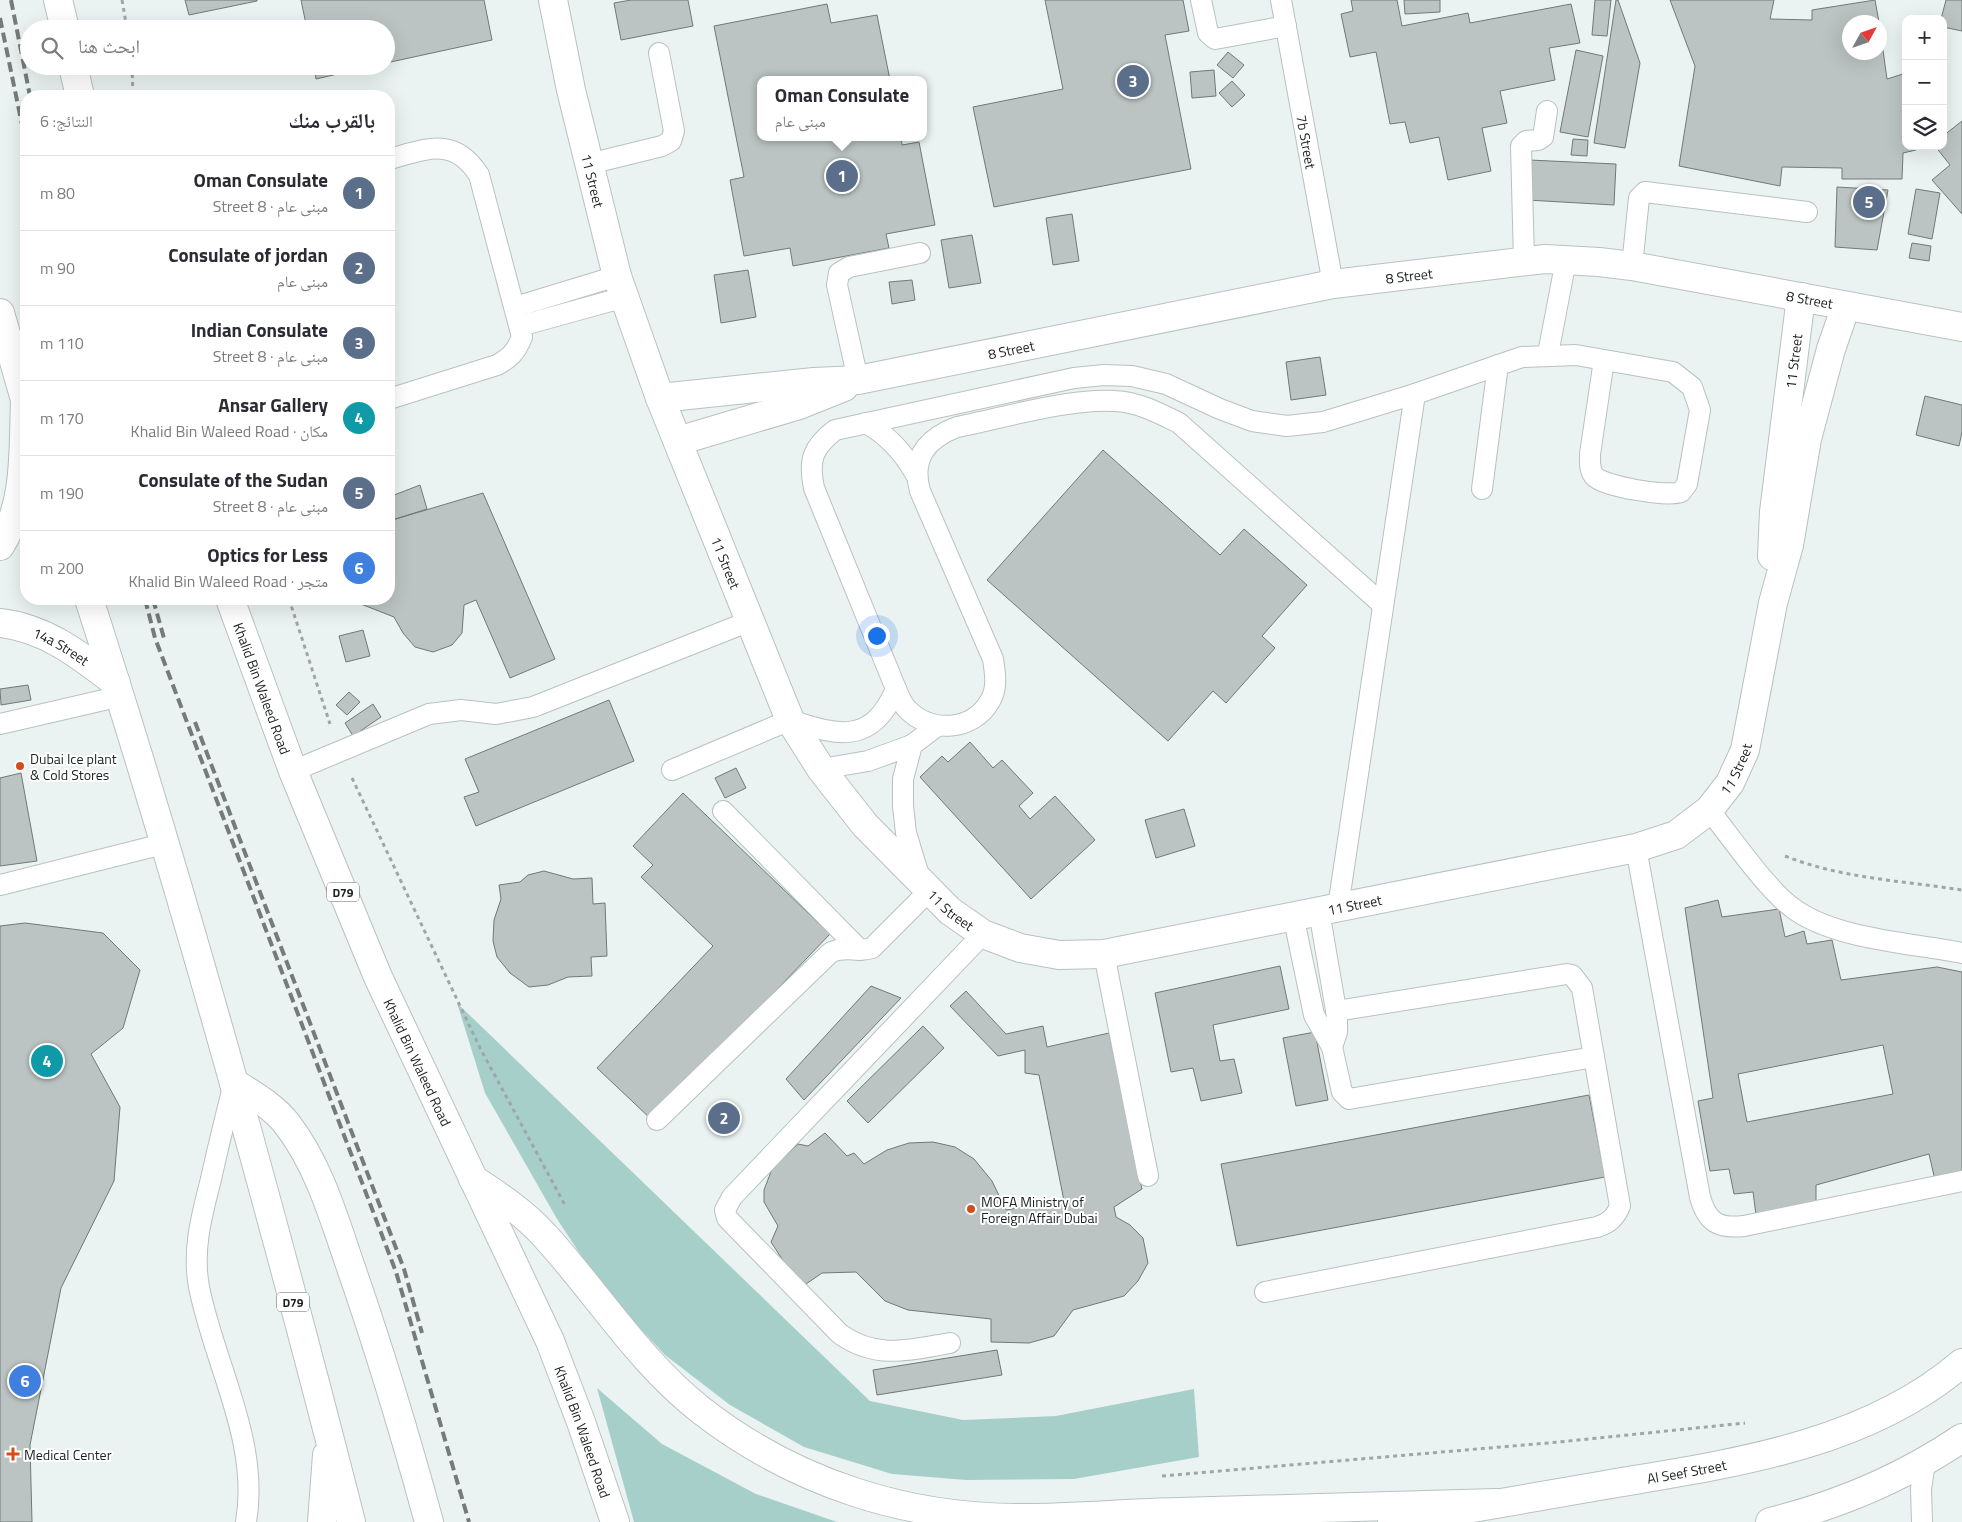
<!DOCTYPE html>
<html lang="ar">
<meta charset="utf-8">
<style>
body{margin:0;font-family:"Titillium Web","Noto Naskh Arabic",sans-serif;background:#f2f2f3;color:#2b2b33;direction:rtl}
.controls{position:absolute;right:15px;top:15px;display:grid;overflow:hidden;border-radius:10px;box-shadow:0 5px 20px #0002}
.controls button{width:45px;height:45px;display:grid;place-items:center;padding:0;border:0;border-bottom:1px solid #e1e1e2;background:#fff;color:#2b2b33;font:25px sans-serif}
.compass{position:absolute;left:1842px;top:15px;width:45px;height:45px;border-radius:50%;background:#fff;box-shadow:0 5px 20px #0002;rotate:50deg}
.you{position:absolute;left:876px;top:635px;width:18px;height:18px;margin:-12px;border:4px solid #fff;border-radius:50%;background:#1a73e8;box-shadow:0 0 0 8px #1a73e833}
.badge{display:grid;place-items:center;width:32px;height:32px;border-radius:50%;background:#d34c19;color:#fff;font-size:16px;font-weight:700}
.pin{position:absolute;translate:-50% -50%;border:2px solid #fff;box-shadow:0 1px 5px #0006}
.popup{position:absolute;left:757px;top:76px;width:170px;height:65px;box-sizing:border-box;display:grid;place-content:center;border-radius:10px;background:#fff;filter:drop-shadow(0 1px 4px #0005);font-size:16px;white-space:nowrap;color:#7c7c81}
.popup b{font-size:19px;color:#2b2b33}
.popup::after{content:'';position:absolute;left:50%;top:100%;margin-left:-10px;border:10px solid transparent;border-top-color:#fff}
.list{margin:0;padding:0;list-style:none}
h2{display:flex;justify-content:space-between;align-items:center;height:65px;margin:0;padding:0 20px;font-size:21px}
h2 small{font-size:16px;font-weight:400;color:#7c7c81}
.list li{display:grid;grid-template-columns:32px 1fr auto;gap:15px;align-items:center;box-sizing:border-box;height:75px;padding:0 20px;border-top:1px solid #e1e1e2}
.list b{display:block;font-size:19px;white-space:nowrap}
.list p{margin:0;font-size:16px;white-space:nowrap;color:#7c7c81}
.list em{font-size:16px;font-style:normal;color:#7c7c81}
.icon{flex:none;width:28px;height:28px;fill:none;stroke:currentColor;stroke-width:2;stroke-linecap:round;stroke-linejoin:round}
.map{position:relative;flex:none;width:1962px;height:1522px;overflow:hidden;direction:ltr}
.search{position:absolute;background:#fff;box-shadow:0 5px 20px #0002;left:20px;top:20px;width:375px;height:55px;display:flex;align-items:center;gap:12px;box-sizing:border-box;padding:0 18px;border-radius:28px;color:#7c7c81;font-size:19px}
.panel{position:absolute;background:#fff;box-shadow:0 5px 20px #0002;left:20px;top:90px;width:375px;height:515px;border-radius:20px;direction:rtl}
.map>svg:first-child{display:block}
</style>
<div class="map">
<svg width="1962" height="1522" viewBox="0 0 1962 1522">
<rect width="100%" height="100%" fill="#eaf3f2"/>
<!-- green -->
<path fill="#a7cfca" d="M 457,1003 L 870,1401 L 963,1420 L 1056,1416 L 1194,1389 L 1199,1457 L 1074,1479 L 966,1480 L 892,1474 L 804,1447 L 730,1405 L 665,1355 L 604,1290 L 557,1219 L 485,1093 Z
M 597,1388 L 662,1444 L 756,1494 L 837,1522 L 634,1522 Z"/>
<!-- building -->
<path fill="#bbc4c3" stroke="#717978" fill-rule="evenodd" d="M 185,0 L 257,0 L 257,1 L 189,15 Z
M 301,0 L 484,0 L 492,40 L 386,63 L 386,29 L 307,29 Z
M 631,0 L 688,0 L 693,26 L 621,40 L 614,3 Z
M 1045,0 L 1183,0 L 1189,31 L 1165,35 L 1191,169 L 994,207 L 973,107 L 1063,89 Z
M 1351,0 L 1397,0 L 1402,26 L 1468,13 L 1470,23 L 1571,4 L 1580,43 L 1549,48 L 1555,80 L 1500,91 L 1507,123 L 1482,128 L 1491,171 L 1448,180 L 1439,137 L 1410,143 L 1405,122 L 1390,124 L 1376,52 L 1350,57 L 1341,14 L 1353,11 Z
M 1404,0 L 1440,0 L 1440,12 L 1405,14 Z
M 1595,0 L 1611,0 L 1607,36 L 1592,35 Z
M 1616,0 L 1618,0 L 1640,63 L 1625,148 L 1594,143 Z
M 1670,0 L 1774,0 L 1770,19 L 1812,20 L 1812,10 L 1875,0 L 1879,22 L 1850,22 L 1850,52 L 1880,52 L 1880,29 L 1887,79 L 1906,73 L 1906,146 L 1916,146 L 1916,150 L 1903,153 L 1902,179 L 1842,179 L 1842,168 L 1782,167 L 1780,186 L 1679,166 L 1695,66 Z
M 1946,0 L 1962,0 L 1962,31 L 1943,27 L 1943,19 L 1941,19 Z
M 827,4 L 831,23 L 877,15 L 890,80 L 761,80 L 761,137 L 901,137 L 902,145 L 919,142 L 935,225 L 886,234 L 889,248 L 793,266 L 790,248 L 744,256 L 730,180 L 744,177 L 714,26 Z
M 1576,50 L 1603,56 L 1588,137 L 1560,132 Z
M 1228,52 L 1244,65 L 1233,78 L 1217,65 Z
M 314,66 L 372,66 L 316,79 Z
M 1214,70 L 1216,96 L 1192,98 L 1190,72 Z
M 1232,81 L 1245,95 L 1232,107 L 1219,93 Z
M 1962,121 L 1962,214 L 1932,180 L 1950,165 L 1935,146 L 1943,146 L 1943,136 Z
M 1573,139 L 1588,140 L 1587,156 L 1571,155 Z
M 1529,160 L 1616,164 L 1614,205 L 1527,200 Z
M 1837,187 L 1888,190 L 1877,250 L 1835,247 Z
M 1916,189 L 1940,193 L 1932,239 L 1908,234 Z
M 1072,214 L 1079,261 L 1053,265 L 1046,218 Z
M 972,235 L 981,283 L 949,288 L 941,240 Z
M 1912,243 L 1931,246 L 1929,261 L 1909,258 Z
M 748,270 L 756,317 L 721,323 L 714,275 Z
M 912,280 L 915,300 L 892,304 L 889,282 Z
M 1320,357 L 1326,395 L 1291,400 L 1286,362 Z
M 1925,396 L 1962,405 L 1962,432 L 1959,446 L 1916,435 Z
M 1103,450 L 1220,555 L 1244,529 L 1307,585 L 1262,636 L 1275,648 L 1226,703 L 1213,691 L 1168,741 L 987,580 Z
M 420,485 L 427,509 L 389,521 L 389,497 Z
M 483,493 L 555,659 L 510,678 L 476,600 L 464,605 L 462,633 L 452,645 L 433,652 L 415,647 L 403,633 L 394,617 L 348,599 L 389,599 L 389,521 Z
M 363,630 L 370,656 L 346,662 L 339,636 Z
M 28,685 L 31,700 L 1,705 L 0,689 Z
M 349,692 L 360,702 L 347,715 L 336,705 Z
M 609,700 L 634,761 L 476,826 L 464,797 L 479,792 L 465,759 Z
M 373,704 L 381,717 L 353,736 L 345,723 Z
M 970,742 L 993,768 L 1002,760 L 1033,793 L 1019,806 L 1030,819 L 1055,796 L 1095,840 L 1031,899 L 920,777 L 942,756 L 948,762 Z
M 736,768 L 746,788 L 725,798 L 715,778 Z
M 21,773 L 37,861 L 0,866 L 0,778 Z
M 683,793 L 830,934 L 652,1120 L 597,1068 L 713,946 L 641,877 L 653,865 L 633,846 Z
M 1184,809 L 1195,846 L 1156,858 L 1145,820 Z
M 544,871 L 573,879 L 592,878 L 593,904 L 605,903 L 607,956 L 591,957 L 592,976 L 568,977 L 548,985 L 529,987 L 510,973 L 497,957 L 493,941 L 494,920 L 501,899 L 499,885 L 520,882 L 528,875 Z
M 1718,900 L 1722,917 L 1779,909 L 1785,937 L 1804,931 L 1807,944 L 1832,940 L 1841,980 L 1937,967 L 1962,972 L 1962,1174 L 1935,1180 L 1929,1154 L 1816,1185 L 1816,1201 L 1756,1215 L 1753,1192 L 1734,1194 L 1729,1169 L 1710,1171 L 1698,1101 L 1713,1098 L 1685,908 ZM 1883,1045 L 1893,1094 L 1747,1122 L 1738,1074 Z
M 25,923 L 103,933 L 140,970 L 123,1028 L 91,1054 L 120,1107 L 114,1181 L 61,1288 L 30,1445 L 32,1522 L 0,1522 L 0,926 Z
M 1280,966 L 1289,1009 L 1213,1025 L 1220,1061 L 1234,1059 L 1242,1093 L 1201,1101 L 1193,1068 L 1171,1072 L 1155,993 Z
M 871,986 L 901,998 L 804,1100 L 786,1079 Z
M 966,991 L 1006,1034 L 1043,1026 L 1047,1047 L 1109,1033 L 1142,1189 L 1114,1207 L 1116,1217 L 1130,1225 L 1143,1238 L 1148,1263 L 1138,1281 L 1124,1296 L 1073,1310 L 1054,1336 L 1029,1343 L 991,1342 L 991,1319 L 908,1310 L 885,1301 L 856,1272 L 822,1273 L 806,1284 L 791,1273 L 771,1242 L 778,1226 L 764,1202 L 764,1190 L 772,1169 L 798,1144 L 808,1146 L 825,1133 L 847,1156 L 854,1153 L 864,1164 L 887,1150 L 909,1143 L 933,1142 L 955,1147 L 974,1159 L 992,1181 L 1006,1210 L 1035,1205 L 1065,1206 L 1039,1075 L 1025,1073 L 1025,1050 L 998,1056 L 950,1006 Z
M 923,1026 L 944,1048 L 868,1123 L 847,1101 Z
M 1315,1032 L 1328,1100 L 1296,1106 L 1283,1038 Z
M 1589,1095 L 1605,1177 L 1237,1246 L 1221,1164 Z
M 997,1350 L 1002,1375 L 877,1395 L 873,1370 Z"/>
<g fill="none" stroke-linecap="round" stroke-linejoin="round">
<!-- lane casing -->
<g stroke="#b9c1c0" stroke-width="22">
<g id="lane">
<path d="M 1201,0 L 1208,33 L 1215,39 L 1286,26"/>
<path id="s1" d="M 1281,0 L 1333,284"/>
<path d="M 389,159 C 427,149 454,136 479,175 L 522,337 C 516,352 510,358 497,365 L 389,399"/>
<path d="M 589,164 L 662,146 L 671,141 L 674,131 L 659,53"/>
<path d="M 1524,261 L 1521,146 L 1526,141 L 1538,140 L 1543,137 L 1547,111"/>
<path d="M 1632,266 L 1639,198 L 1645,192 L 1807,212"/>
<path d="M 515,307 L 617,276"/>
<path d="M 520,326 L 625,297"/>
<path d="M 1548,354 L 1566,260"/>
<path d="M 858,380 L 837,285 L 839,273 L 849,267 L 920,253"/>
<path d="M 866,423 C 889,436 904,453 916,475"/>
<path d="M 1482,489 L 1498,365"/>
<path d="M 1382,604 L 1179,423 C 1159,413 1138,402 1115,401 C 1070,398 1002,418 957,427 C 926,439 911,458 920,491 L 993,659 C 995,673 998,688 990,701 C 973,731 931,734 907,709 C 902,704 899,696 896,689 L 814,488 C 808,460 813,447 835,430 L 1074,378 L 1104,375 L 1132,376 L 1166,384 L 1220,409 L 1252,421 L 1287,426 L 1323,422 L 1415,394 L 1522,357 L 1576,355 L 1673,372 L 1692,387 L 1700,410 L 1687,484 L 1681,492 C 1668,497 1604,487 1594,476 C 1589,469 1590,462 1590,454 L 1604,360"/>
<path d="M 0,724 L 121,696"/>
<path d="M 821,769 L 868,761 L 912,745"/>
<path d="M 672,770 L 790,720 C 838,736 872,745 896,689"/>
<path d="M 293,771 L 429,714 L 461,710 L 496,714 L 533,707 L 750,621"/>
<path d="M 1709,810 C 1732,838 1766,889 1794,909 C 1835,939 1911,943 1962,953"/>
<path d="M 723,811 L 860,950"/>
<path d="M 1636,848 L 1700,1197 C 1707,1222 1718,1229 1744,1226 L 1962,1181"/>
<path d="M 920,879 L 906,833 L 903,806 L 903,779 L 912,745 L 937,726"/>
<path d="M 0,885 L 167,843"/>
<path d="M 1338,907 L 1415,394"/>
<path d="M 1319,911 L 1337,1016 L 1337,1032 L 1332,1047"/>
<path d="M 1293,915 L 1314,1015 L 1332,1047 L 1342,1092 L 1349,1099 L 1594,1057"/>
<path d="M 1104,954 L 1148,1176"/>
<path d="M 234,1083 C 226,1115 218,1147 211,1179 C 202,1215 192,1249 199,1287 C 214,1364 260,1441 246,1522"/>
<path d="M 657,1120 L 830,953 C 844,945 858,953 872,948 L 929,891"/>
<path d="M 1265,1292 L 1597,1227 C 1609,1223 1615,1218 1620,1206 L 1582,988 L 1572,975 L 1567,974 L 1336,1011"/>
<path d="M 950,1343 C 909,1350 877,1360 840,1334 L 727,1218 L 725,1210 L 732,1197 L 983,934"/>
<path d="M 1922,1522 L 1921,1489 L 1925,1462"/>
</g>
</g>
<!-- street casing -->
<g stroke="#b9c1c0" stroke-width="30">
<g id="street">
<path id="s2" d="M 553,0 L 571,90 L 617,276 L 660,398 L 790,720 L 821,769 L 865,825 L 950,911 L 983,934 L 1020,948 L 1059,955 L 1104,954 L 1636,848 L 1676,835 L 1709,810 L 1730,783 L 1745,750 L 1773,603 L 1789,545 L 1807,439 L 1831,349 L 1846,306"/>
<path id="s3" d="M 660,398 L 814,382 L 858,380 L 1333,284 L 1545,259 L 1599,262 L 1632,266 L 1962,327"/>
<path d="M 678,441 L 799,405 L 844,387"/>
<path d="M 0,546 C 27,503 23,450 25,401"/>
<path id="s4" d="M 1772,556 L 1774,512 L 1801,297"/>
<path id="s5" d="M 0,623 C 46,628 81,656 116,683"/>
</g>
</g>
<!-- secondary casing -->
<g stroke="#b9c1c0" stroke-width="30">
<g id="secondary">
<path id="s6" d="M 1392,1522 C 1463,1509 1534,1497 1605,1485 C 1728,1464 1864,1447 1962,1363"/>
<path d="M 1770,1522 C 1839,1505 1903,1478 1962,1438"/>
</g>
</g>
<!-- primary casing -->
<g stroke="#b9c1c0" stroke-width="30">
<g id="primary">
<path d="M 58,0 L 65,29"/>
<path d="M 73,66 L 80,96"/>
<path d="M 0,313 L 26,403"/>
<path d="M 89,599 C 187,903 272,1212 351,1522"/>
<path id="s7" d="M 230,599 L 293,771 L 378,977 L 550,1341 L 581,1422 L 615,1522"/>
<path d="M 234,1083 C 253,1095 273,1106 287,1124 C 318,1164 333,1215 349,1262 C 379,1348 405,1434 429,1522"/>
<path d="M 473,1179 C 499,1196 524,1213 545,1236 C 598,1294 639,1362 702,1411 C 795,1483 907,1519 1024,1518 C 1076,1518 1127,1513 1179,1512 C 1285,1509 1390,1506 1496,1503"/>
<path d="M 322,1522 L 327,1455"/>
</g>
</g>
<!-- path -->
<path stroke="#9fa6a5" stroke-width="3" stroke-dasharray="4 4" stroke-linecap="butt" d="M 122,0 L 127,29
M 132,66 L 133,96
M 289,599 L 330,724
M 352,778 L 480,1048 L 566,1207
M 1785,856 C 1840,878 1903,881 1962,890
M 1162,1476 L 1559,1442 L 1745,1423"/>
<!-- lane -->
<use href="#lane" stroke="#fff" stroke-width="20"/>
<!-- street -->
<use href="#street" stroke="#fff" stroke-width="28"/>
<!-- secondary -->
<use href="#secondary" stroke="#fff" stroke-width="28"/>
<!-- primary -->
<use href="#primary" stroke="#fff" stroke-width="28"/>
<!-- rail -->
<path stroke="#757b7b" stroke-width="4" stroke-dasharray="10 5" stroke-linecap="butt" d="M 11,0 L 30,96
M 0,18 L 26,144
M 145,599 L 155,638 L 396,1272 L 469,1522
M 153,599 L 165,642
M 195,722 L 404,1269 L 422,1333"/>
</g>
<!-- markers -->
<g fill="#d34c19" stroke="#fff" stroke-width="2">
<circle cx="20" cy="766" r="5"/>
<circle cx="971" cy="1209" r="5"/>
<path d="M10.5 1446.5h5v5h5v5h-5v5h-5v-5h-5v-5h5z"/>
</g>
<g text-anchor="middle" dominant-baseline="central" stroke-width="4" stroke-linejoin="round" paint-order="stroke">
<!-- shield labels -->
<g fill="#fff" stroke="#626464" stroke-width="1">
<rect x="327" y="882.5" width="32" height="19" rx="4"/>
<rect x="277" y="1292.5" width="32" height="19" rx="4"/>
</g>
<g font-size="12" font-weight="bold" fill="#1e2121">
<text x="343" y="892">D79</text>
<text x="293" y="1302">D79</text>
</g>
<!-- street labels -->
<g font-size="14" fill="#1e2121" stroke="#fff">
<text stroke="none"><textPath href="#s1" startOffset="144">7b Street</textPath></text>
<text stroke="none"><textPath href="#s2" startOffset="185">11 Street</textPath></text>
<text stroke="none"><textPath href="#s3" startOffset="760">8 Street</textPath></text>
<text stroke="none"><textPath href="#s3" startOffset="1165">8 Street</textPath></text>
<text stroke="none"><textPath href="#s3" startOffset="355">8 Street</textPath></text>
<text stroke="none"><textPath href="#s4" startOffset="196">11 Street</textPath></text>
<text stroke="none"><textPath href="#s2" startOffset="590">11 Street</textPath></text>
<text stroke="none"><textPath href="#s5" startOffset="66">14a Street</textPath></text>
<text stroke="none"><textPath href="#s7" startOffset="95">Khalid Bin Waleed Road</textPath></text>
<text stroke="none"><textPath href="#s2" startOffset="1850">11 Street</textPath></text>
<text stroke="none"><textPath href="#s2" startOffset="1430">11 Street</textPath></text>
<text stroke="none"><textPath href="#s2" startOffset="1010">11 Street</textPath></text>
<text stroke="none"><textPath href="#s7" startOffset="500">Khalid Bin Waleed Road</textPath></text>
<text stroke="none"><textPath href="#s7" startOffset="905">Khalid Bin Waleed Road</textPath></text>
<text stroke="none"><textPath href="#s6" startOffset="299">Al Seef Street</textPath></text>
</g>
<!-- poi labels -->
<g font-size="14" fill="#1e2121" stroke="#fff" text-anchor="start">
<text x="30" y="758">Dubai Ice plant<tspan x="30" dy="16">&amp; Cold Stores</tspan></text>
<text x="981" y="1201">MOFA Ministry of<tspan x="981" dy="16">Foreign Affair Dubai</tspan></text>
<text x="24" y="1454">Medical Center</text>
</g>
</g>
</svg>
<div class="controls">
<button>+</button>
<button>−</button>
<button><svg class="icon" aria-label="layers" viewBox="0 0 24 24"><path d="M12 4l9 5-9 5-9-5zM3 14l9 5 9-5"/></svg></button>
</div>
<svg class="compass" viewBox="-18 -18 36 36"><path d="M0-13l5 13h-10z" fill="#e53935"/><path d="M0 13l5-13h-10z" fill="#7c7c81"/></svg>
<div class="you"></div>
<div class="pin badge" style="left:842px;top:176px;background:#5c6f8a">1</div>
<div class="popup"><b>Oman Consulate</b>مبنى عام</div>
<div class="pin badge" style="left:724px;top:1118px;background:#5c6f8a">2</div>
<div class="pin badge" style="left:1133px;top:81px;background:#5c6f8a">3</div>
<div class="pin badge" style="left:47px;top:1061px;background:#0f9aa8">4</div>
<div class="pin badge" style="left:1869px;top:202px;background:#5c6f8a">5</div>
<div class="pin badge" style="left:25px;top:1381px;background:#3f7fe0">6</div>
<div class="search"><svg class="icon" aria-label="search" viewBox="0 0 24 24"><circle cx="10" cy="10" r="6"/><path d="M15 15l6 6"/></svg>ابحث هنا</div>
<section class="panel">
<h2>بالقرب منك<small>النتائج: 6</small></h2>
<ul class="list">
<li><span class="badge" style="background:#5c6f8a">1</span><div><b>Oman Consulate</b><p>مبنى عام · 8 Street</p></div><em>80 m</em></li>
<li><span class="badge" style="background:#5c6f8a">2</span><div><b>Consulate of jordan</b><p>مبنى عام</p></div><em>90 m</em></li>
<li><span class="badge" style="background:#5c6f8a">3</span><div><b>Indian Consulate</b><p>مبنى عام · 8 Street</p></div><em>110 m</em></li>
<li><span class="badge" style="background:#0f9aa8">4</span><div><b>Ansar Gallery</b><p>مكان · Khalid Bin Waleed Road</p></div><em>170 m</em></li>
<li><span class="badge" style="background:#5c6f8a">5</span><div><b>Consulate of the Sudan</b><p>مبنى عام · 8 Street</p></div><em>190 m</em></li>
<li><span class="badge" style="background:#3f7fe0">6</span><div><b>Optics for Less</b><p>متجر · Khalid Bin Waleed Road</p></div><em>200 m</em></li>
</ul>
</section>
</div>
